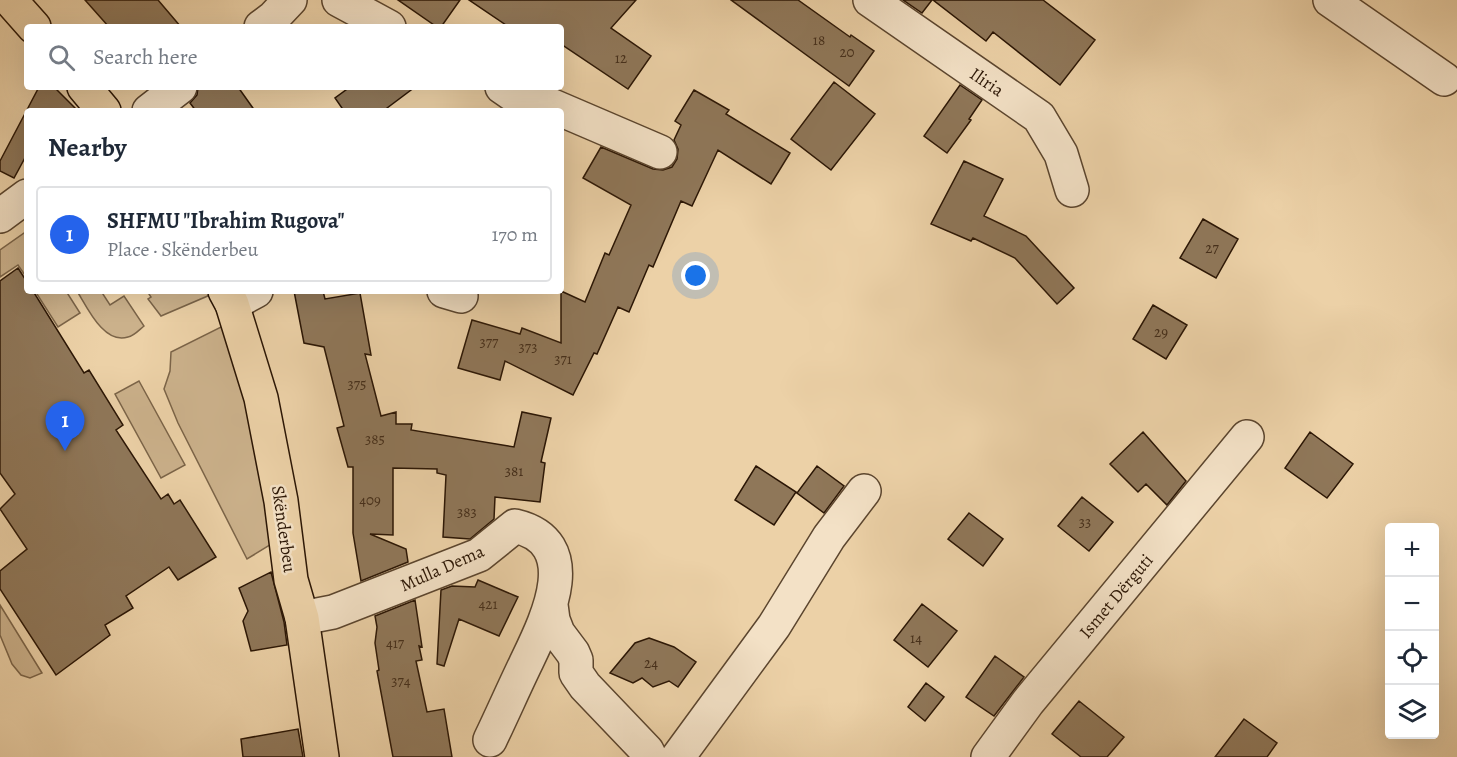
<!DOCTYPE html>
<meta charset="utf-8">
<style>
body{margin:0;font-family:Alegreya,serif;background:#f2f2f3;color:#1f2937}
.controls{position:absolute;right:18px;bottom:18px;display:grid;overflow:hidden;border-radius:6px;box-shadow:0 6px 24px #0002}
.controls button{width:54px;height:54px;display:grid;place-items:center;padding:0;border:0;border-bottom:2px solid #e0e1e3;background:#fff;color:#1f2937;font:30px sans-serif}
.you{position:absolute;left:696px;top:276px;width:21px;height:21px;margin:-15px;border:4px solid #fff;border-radius:50%;background:#1a73e8;box-shadow:0 0 0 9px #1a73e833}
.badge{display:grid;place-items:center;width:39px;height:39px;border-radius:50%;background:#2563eb;color:#fff;font-size:20px;font-weight:700}
.pin{position:absolute;translate:-50% -50px;filter:drop-shadow(0 2px 3px #0008)}
.pin::after{content:'';position:absolute;top:32px;width:21px;height:18px;background:inherit;clip-path:polygon(0 0,100% 0,50% 100%)}
.list{margin:0;padding:0;list-style:none}
h2{display:flex;justify-content:space-between;align-items:center;height:78px;margin:0;padding:0 24px;font-size:26px}
h2 small{font-size:20px;font-weight:400;color:#747a83}
.list li{display:grid;grid-template-columns:39px 1fr auto;gap:18px;align-items:center;box-sizing:border-box;height:96px;margin:0 12px 12px;padding:0 12px;border:2px solid #e0e1e3;border-radius:6px}
.list b{display:block;font-size:22px;white-space:nowrap}
.list p{margin:0;font-size:20px;white-space:nowrap;color:#747a83}
.list em{font-size:20px;font-style:normal;color:#747a83}
.icon{flex:none;width:33px;height:33px;fill:none;stroke:currentColor;stroke-width:2;stroke-linecap:round;stroke-linejoin:round}
.map{position:relative;flex:none;width:1457px;height:757px;overflow:hidden}
.search{position:absolute;background:#fff;box-shadow:0 6px 24px #0002;left:24px;top:24px;width:540px;height:66px;display:flex;align-items:center;gap:15px;box-sizing:border-box;padding:0 21px;border-radius:6px;color:#747a83;font-size:22px}
.panel{position:absolute;background:#fff;box-shadow:0 6px 24px #0002;left:24px;top:108px;width:540px;height:186px;border-radius:6px}
.map>svg:first-child{display:block}
</style>
<div class="map">
<svg width="1457" height="757" viewBox="0 0 1457 757">
<rect width="100%" height="100%" fill="#ecd1a7"/>
<filter id="stains"><feTurbulence type="fractalNoise" baseFrequency=".00333" numOctaves="4"/><feColorMatrix values="0 0 0 0 .2 0 0 0 0 .09 0 0 0 0 .02 0 0 0 .5 -.17"/></filter>
<radialGradient id="worn" r=".72"><stop offset=".6" stop-color="#630" stop-opacity="0"/><stop offset="1" stop-color="#630" stop-opacity=".3"/></radialGradient>
<!-- green -->
<path fill="#cbb18b" stroke="#7b6448" stroke-width="1.5" d="M 27,231 L 27,278 L 18,265 L 0,277 L 0,250 Z
M 35,291 L 66,291 L 80,313 L 58,327 Z
M 77,291 L 101,291 L 110,305 L 124,296 L 144,326 C 140,329 134,336 128,337 C 104,345 87,307 77,291 Z
M 147,291 L 208,291 L 210,295 L 161,316 L 148,299 L 151,297 Z
M 227,324 L 283,537 L 247,559 L 178,423 L 164,389 L 170,371 L 171,352 Z
M 139,381 L 185,465 L 161,478 L 115,394 Z
M 0,605 L 42,673 L 30,678 L 21,675 L 12,664 L 0,635 Z"/>
<!-- building -->
<path fill="#8f7759" stroke="#2b1605" stroke-width="1.5" d="M 85,0 L 158,0 L 181,27 L 109,27 Z
M 398,0 L 460,0 L 441,27 L 437,27 Z
M 469,0 L 636,0 L 611,28 L 651,56 L 628,89 L 561,44 L 561,27 L 509,27 Z
M 731,0 L 798,0 L 850,37 L 851,35 L 874,51 L 849,86 Z
M 903,0 L 932,0 L 922,13 Z
M 933,0 L 1043,0 L 1095,40 L 1060,85 L 993,32 L 986,41 Z
M 834,82 L 875,114 L 831,170 L 791,139 Z
M 960,85 L 982,100 L 969,119 L 971,120 L 947,153 L 924,136 Z
M 39,87 L 54,87 L 78,111 L 27,111 L 27,154 L 14,178 L 0,171 L 0,161 Z
M 198,87 L 238,87 L 255,111 L 196,111 L 190,103 L 197,95 Z
M 350,87 L 415,87 L 383,111 L 344,111 L 335,98 Z
M 694,90 L 729,110 L 726,114 L 790,153 L 771,184 L 718,150 L 692,206 L 681,201 L 653,267 L 649,265 L 629,312 L 618,307 L 597,354 L 594,353 L 573,395 L 505,361 L 500,380 L 458,368 L 472,320 L 520,334 L 522,328 L 561,343 L 561,291 L 585,302 L 605,253 L 609,255 L 631,205 L 583,178 L 601,147 L 653,169 L 663,170 L 672,167 L 677,159 L 678,149 L 674,140 L 681,125 L 675,121 Z
M 964,161 L 1003,179 L 984,216 L 1026,236 L 1074,288 L 1057,304 L 1015,258 L 973,238 L 971,241 L 931,224 Z
M 1203,219 L 1238,239 L 1216,278 L 1180,258 Z
M 18,268 L 27,282 L 27,291 L 33,291 L 84,373 L 89,370 L 123,425 L 116,430 L 161,499 L 168,494 L 174,504 L 180,500 L 216,557 L 178,580 L 169,567 L 126,596 L 133,608 L 105,625 L 110,635 L 56,675 L 0,589 L 0,571 L 27,549 L 0,509 L 15,494 L 0,473 L 0,281 Z
M 294,291 L 323,291 L 325,299 L 360,293 L 371,355 L 365,354 L 381,416 L 396,412 L 396,424 L 412,424 L 411,430 L 514,447 L 522,412 L 551,418 L 541,462 L 545,463 L 540,502 L 495,497 L 494,519 L 470,539 L 443,537 L 446,475 L 437,473 L 437,469 L 393,468 L 393,535 L 370,534 L 406,549 L 408,562 L 361,581 L 353,533 L 353,467 L 348,467 L 337,428 L 344,426 L 324,347 L 304,343 Z
M 1153,305 L 1187,325 L 1166,359 L 1133,339 Z
M 1143,432 L 1186,481 L 1167,505 L 1146,484 L 1138,492 L 1110,464 Z
M 1310,432 L 1353,464 L 1327,498 L 1285,468 Z
M 756,466 L 796,492 L 774,525 L 735,500 Z
M 817,466 L 844,486 L 824,513 L 797,493 Z
M 1082,497 L 1113,522 L 1089,551 L 1058,526 Z
M 969,513 L 1003,539 L 983,566 L 948,539 Z
M 271,572 L 284,622 L 287,645 L 251,651 L 243,621 L 248,611 L 239,588 Z
M 478,580 L 518,597 L 499,636 L 459,619 L 444,666 L 437,664 L 441,590 L 452,586 L 475,587 Z
M 415,600 L 422,647 L 419,646 L 422,660 L 416,661 L 427,712 L 444,709 L 452,757 L 393,757 L 377,671 L 379,670 L 375,643 L 377,627 L 375,616 Z
M 922,604 L 957,631 L 928,667 L 894,640 Z
M 649,638 L 674,647 L 696,662 L 678,687 L 669,681 L 653,687 L 642,678 L 633,683 L 610,673 L 635,643 Z
M 995,656 L 1024,677 L 994,716 L 966,697 Z
M 926,683 L 944,697 L 925,721 L 908,707 Z
M 1079,701 L 1124,737 L 1107,757 L 1081,757 L 1052,734 Z
M 1244,719 L 1277,743 L 1267,757 L 1215,757 Z
M 298,729 L 303,757 L 243,757 L 241,739 Z"/>
<g fill="none" stroke-linecap="round" stroke-linejoin="round">
<!-- minor casing -->
<g stroke="#5b452e" stroke-width="36">
<path id="minor" d="M 339,0 L 389,27
M 870,0 L 1039,117 L 1061,154 L 1072,190
M 1330,0 L 1444,79
M 261,27 L 273,18 L 290,0
M 502,87 L 515,96 L 548,104 L 660,152
M 149,111 L 180,87
M 0,216 L 27,196
M 444,291 L 461,296
M 232,304 L 256,291
M 551,605 L 553,620 L 558,633 L 573,653 L 576,660 L 576,673 L 585,686 L 647,751 L 650,757
M 302,618 L 333,612 L 479,555 L 515,526 C 587,543 545,623 525,665 C 513,690 502,715 490,740
M 678,757 L 774,626 L 829,537 L 864,491
M 988,757 L 1028,702 L 1247,437"/>
</g>
<!-- major casing -->
<g stroke="#2b1605" stroke-width="36">
<path id="major" d="M 10,0 L 34,27
M 84,87 L 104,111
M 225,291 L 232,304 L 261,398 L 281,501 L 291,580 L 302,618 L 322,757"/>
</g>
<!-- minor -->
<use href="#minor" stroke="#f3e1c6" stroke-width="33"/>
<!-- major -->
<use href="#major" stroke="#ecd1a7" stroke-width="33"/>
</g>
<g text-anchor="middle" dominant-baseline="central" stroke-width="5" stroke-linejoin="round" paint-order="stroke">
<!-- number labels -->
<g font-size="15" fill="#442e1a">
<text x="819" y="40">18</text>
<text x="847" y="52">20</text>
<text x="621" y="58">12</text>
<text x="1212" y="248">27</text>
<text x="1161" y="332">29</text>
<text x="489" y="342">377</text>
<text x="528" y="347">373</text>
<text x="563" y="359">371</text>
<text x="357" y="384">375</text>
<text x="375" y="439">385</text>
<text x="514" y="471">381</text>
<text x="370" y="500">409</text>
<text x="467" y="512">383</text>
<text x="1085" y="522">33</text>
<text x="488" y="604">421</text>
<text x="916" y="638">14</text>
<text x="395" y="643">417</text>
<text x="651" y="663">24</text>
<text x="401" y="681">374</text>
</g>
<!-- street labels -->
<g font-size="18" fill="#2b1605" stroke="#f3e1c6">
<text transform="translate(987 82) rotate(34)">Iliria</text>
<text transform="translate(284 529) rotate(82)">Skënderbeu</text>
<text transform="translate(442 568) rotate(-24)">Mulla Dema</text>
<text transform="translate(1116 596) rotate(-50)">Ismet Dërguti</text>
</g>
</g>
<rect width="100%" height="100%" filter="url(#stains)"/>
<rect width="100%" height="100%" fill="url(#worn)"/>
</svg>
<div class="controls">
<button>+</button>
<button>−</button>
<button><svg class="icon" aria-label="locate" viewBox="0 0 24 24"><circle cx="12" cy="12" r="6"/><path d="M12 2v4M12 18v4M2 12h4M18 12h4"/></svg></button>
<button><svg class="icon" aria-label="layers" viewBox="0 0 24 24"><path d="M12 4l9 5-9 5-9-5zM3 14l9 5 9-5"/></svg></button>
</div>
<div class="you"></div>
<div class="pin badge" style="left:65px;top:451px">1</div>
<div class="search"><svg class="icon" aria-label="search" viewBox="0 0 24 24"><circle cx="10" cy="10" r="6"/><path d="M15 15l6 6"/></svg>Search here</div>
<section class="panel">
<h2>Nearby<small></small></h2>
<ul class="list">
<li><span class="badge">1</span><div><b>SHFMU &quot;Ibrahim Rugova&quot;</b><p>Place · Skënderbeu</p></div><em>170 m</em></li>
</ul>
</section>
</div>
